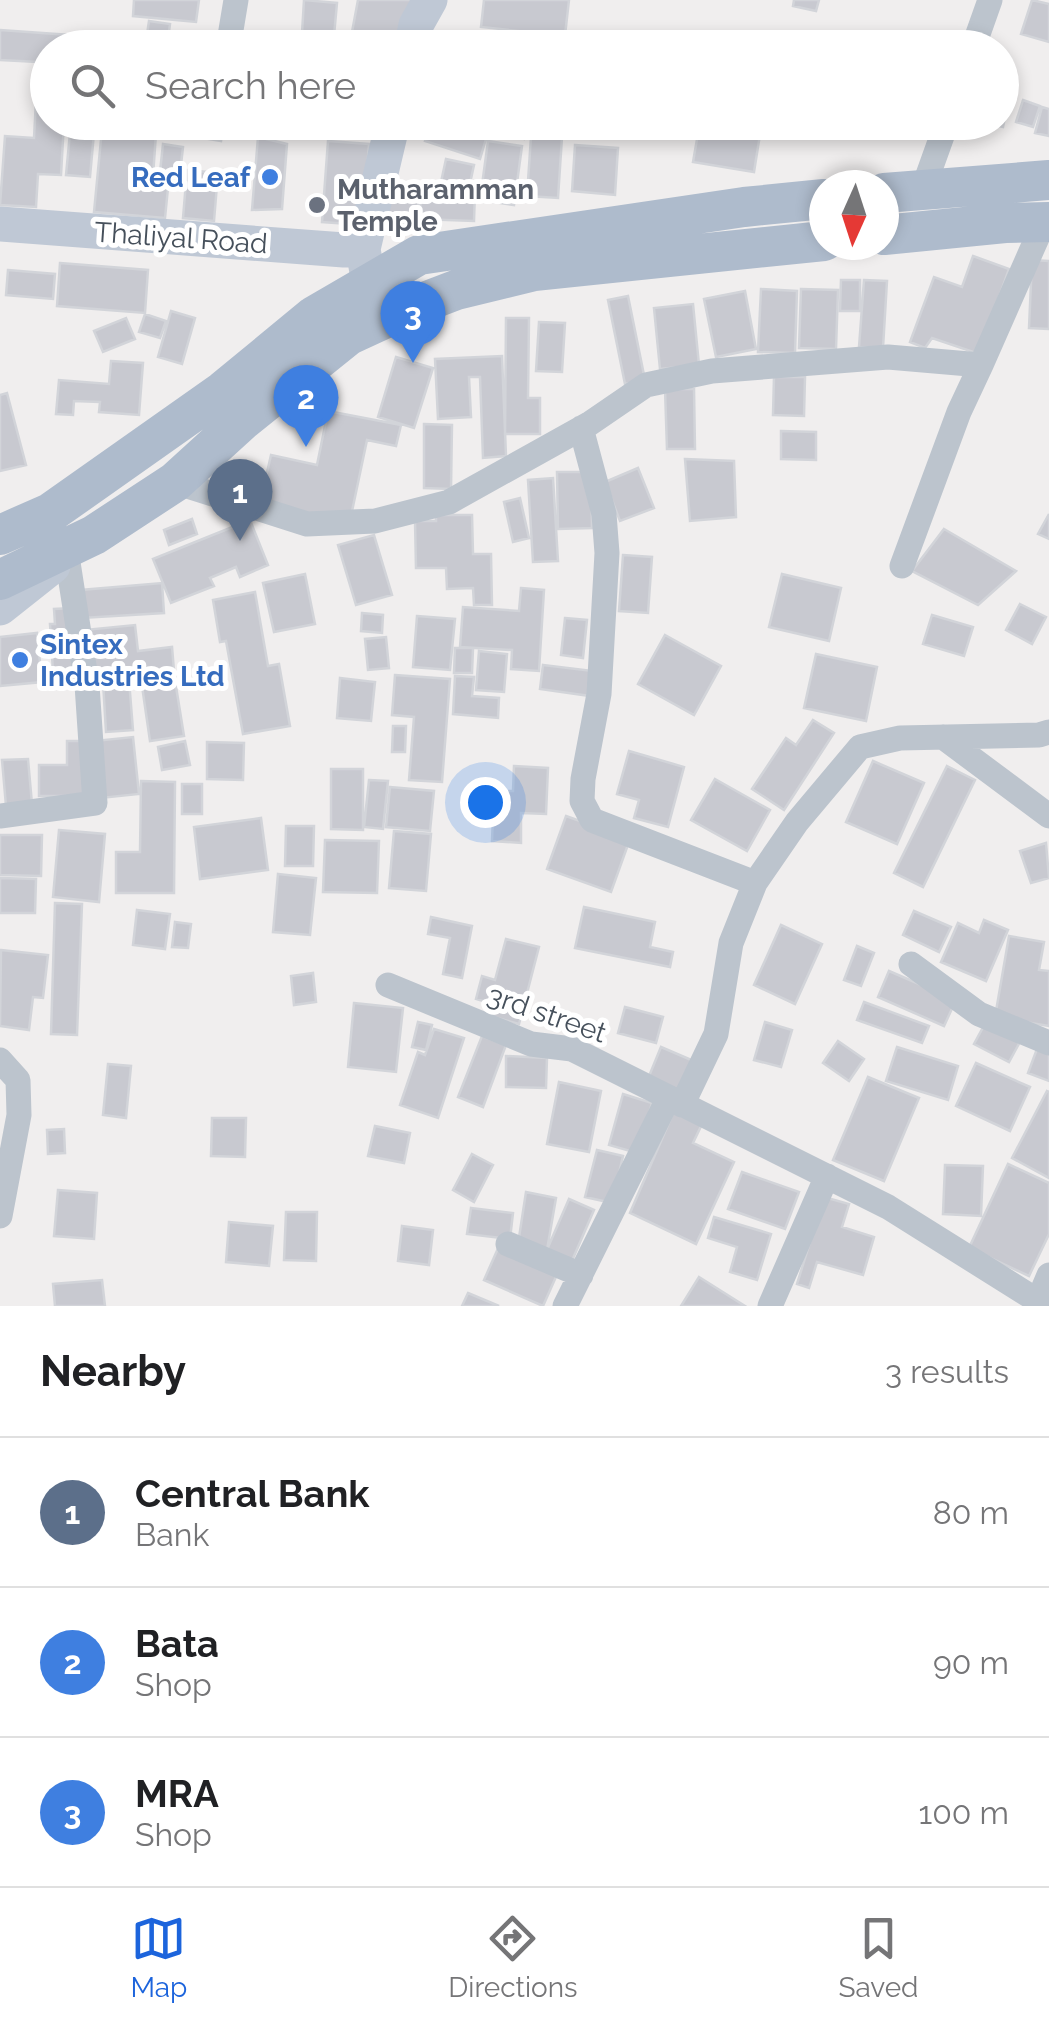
<!DOCTYPE html>
<style>
body{margin:0;font-family:Raleway,sans-serif;background:#f6f6f6;color:#202124}
.compass{position:absolute;left:809px;top:170px;width:90px;height:90px;border-radius:50%;background:#fff;box-shadow:0 5px 15px #0003;rotate:183deg}
.you{position:absolute;left:485px;top:802px;width:35px;height:35px;margin:-25px;border:8px solid #fff;border-radius:50%;background:#1a73e8;box-shadow:0 0 0 15px #1a73e833}
.badge{display:grid;place-items:center;width:65px;height:65px;border-radius:50%;background:#1c64dc;color:#fff;font-size:32px;font-weight:700}
.pin{position:absolute;translate:-50% -82px;filter:drop-shadow(0 2px 5px #0008)}
.pin::after{content:'';position:absolute;top:52px;width:35px;height:30px;background:inherit;clip-path:polygon(0 0,100% 0,50% 100%)}
.list{margin:0;padding:0;list-style:none}
h2{display:flex;justify-content:space-between;align-items:center;height:130px;margin:0;padding:0 40px;font-size:42px}
h2 small{font-size:32px;font-weight:400;color:#757577}
.list li{display:grid;grid-template-columns:65px 1fr auto;gap:30px;align-items:center;box-sizing:border-box;height:150px;padding:0 40px;border-top:2px solid #e0e0e0}
.list b{display:block;font-size:38px;white-space:nowrap}
.list p{margin:0;font-size:32px;white-space:nowrap;color:#757577}
.list em{font-size:32px;font-style:normal;color:#757577}
.icon{flex:none;width:55px;height:55px;fill:none;stroke:currentColor;stroke-width:2;stroke-linecap:round;stroke-linejoin:round}
.map{position:relative;flex:none;width:1049px;height:1306px;overflow:hidden}
.search{position:absolute;background:#fff;box-shadow:0 5px 15px #0003;left:30px;right:30px;top:30px;height:110px;display:flex;align-items:center;gap:25px;box-sizing:border-box;padding:0 35px;border-radius:55px;color:#757577;font-size:38px}
.sheet{height:580px;background:#fff}
nav{display:flex;justify-content:space-around;align-items:center;box-sizing:border-box;height:140px;border-top:2px solid #e0e0e0;background:#fff;font-size:28px;color:#757577}
nav a{display:grid;justify-items:center;gap:5px}
nav .on{color:#1c64dc}
.map>svg:first-child{display:block}
</style>
<div class="map">
<svg width="1049" height="1306" viewBox="0 0 1049 1306">
<rect width="100%" height="100%" fill="#f0eeee"/>
<!-- building -->
<path fill="#c8c9d0" stroke="#d2d4d9" stroke-width="2.5" d="M 134,0 L 199,0 L 196,22 L 133,16 Z
M 304,0 L 337,3 L 334,36 L 302,33 Z
M 358,0 L 419,0 L 411,43 L 378,36 L 376,48 L 349,48 Z
M 484,0 L 569,0 L 564,44 L 536,41 L 537,33 L 481,27 Z
M 794,0 L 819,0 L 816,11 L 793,6 Z
M 1032,0 L 1049,4 L 1049,42 L 1021,34 Z
M 149,21 L 170,24 L 167,48 L 145,48 Z
M 0,30 L 70,35 L 69,48 L 48,48 L 48,122 L 64,122 L 61,175 L 38,174 L 36,207 L 0,205 L 5,136 L 34,138 L 38,62 L 0,60 Z
M 173,37 L 204,40 L 203,48 L 172,48 Z
M 1002,91 L 1010,93 L 1003,127 L 982,122 L 1002,122 Z
M 1023,100 L 1040,106 L 1033,127 L 1016,122 Z
M 1042,107 L 1049,109 L 1049,136 L 1035,133 Z
M 71,122 L 95,122 L 90,177 L 66,175 Z
M 109,122 L 224,122 L 221,141 Z
M 314,122 L 356,122 L 354,132 Z
M 431,122 L 491,122 L 480,159 L 425,141 Z
M 511,122 L 530,122 L 524,139 L 508,133 Z
M 532,122 L 563,122 L 558,198 L 527,196 Z
M 700,122 L 762,122 L 754,172 L 693,162 Z
M 102,129 L 156,134 L 153,176 L 169,178 L 165,218 L 94,212 Z
M 258,137 L 287,144 L 282,209 L 252,210 Z
M 328,141 L 369,144 L 363,225 L 322,222 Z
M 488,141 L 522,146 L 514,205 L 480,200 Z
M 163,144 L 183,147 L 180,174 L 160,172 Z
M 575,145 L 618,148 L 615,195 L 572,191 Z
M 446,159 L 474,165 L 469,188 L 441,182 Z
M 187,170 L 218,173 L 214,221 L 183,218 Z
M 421,190 L 475,192 L 474,221 L 420,219 Z
M 384,192 L 419,196 L 416,224 L 381,221 Z
M 973,256 L 1009,269 L 979,354 L 932,338 L 925,348 L 910,342 L 934,277 L 962,287 Z
M 1032,260 L 1049,261 L 1049,329 L 1029,328 Z
M 60,263 L 148,270 L 145,313 L 57,306 Z
M 8,270 L 55,274 L 53,299 L 6,295 Z
M 841,280 L 860,280 L 860,311 L 840,311 Z
M 864,280 L 887,281 L 883,348 L 859,347 Z
M 761,289 L 797,291 L 795,353 L 758,352 Z
M 801,289 L 838,290 L 836,349 L 799,348 Z
M 745,291 L 756,349 L 716,357 L 704,299 Z
M 628,296 L 645,380 L 625,384 L 608,300 Z
M 693,304 L 699,365 L 660,369 L 654,308 Z
M 171,311 L 195,318 L 182,364 L 158,357 Z
M 145,314 L 166,321 L 160,338 L 139,332 Z
M 126,318 L 135,339 L 103,352 L 94,331 Z
M 506,318 L 529,318 L 528,398 L 540,398 L 540,434 L 505,434 Z
M 539,322 L 565,323 L 562,372 L 536,371 Z
M 502,356 L 506,456 L 483,458 L 480,377 L 469,377 L 471,417 L 438,419 L 435,359 Z
M 396,357 L 433,368 L 414,428 L 378,417 Z
M 111,361 L 143,363 L 139,415 L 99,412 L 100,402 L 74,401 L 73,415 L 56,414 L 59,380 L 109,384 Z
M 774,377 L 805,377 L 804,416 L 773,415 Z
M 665,389 L 694,389 L 695,449 L 667,449 Z
M 7,393 L 26,465 L 0,471 L 0,395 Z
M 328,411 L 401,425 L 396,446 L 367,440 L 351,516 L 325,517 L 260,503 L 271,455 L 317,465 Z
M 424,424 L 452,425 L 451,489 L 424,488 Z
M 781,431 L 816,432 L 816,460 L 781,459 Z
M 685,459 L 734,461 L 736,517 L 690,521 Z
M 638,468 L 654,508 L 620,521 L 605,482 Z
M 557,472 L 591,472 L 592,528 L 558,529 Z
M 553,478 L 558,561 L 533,562 L 528,480 Z
M 520,498 L 529,538 L 513,542 L 504,502 Z
M 1049,514 L 1049,539 L 1038,534 Z
M 436,515 L 472,515 L 473,554 L 491,554 L 492,605 L 474,605 L 473,588 L 447,589 L 446,568 L 416,568 L 415,521 L 436,521 Z
M 192,519 L 197,534 L 169,545 L 164,530 Z
M 250,520 L 268,565 L 240,577 L 236,567 L 210,578 L 214,586 L 171,603 L 153,559 Z
M 944,529 L 1016,571 L 978,605 L 912,571 Z
M 374,535 L 392,595 L 356,605 L 338,545 Z
M 623,555 L 652,557 L 648,613 L 619,611 Z
M 305,574 L 315,624 L 274,632 L 263,583 Z
M 782,574 L 841,588 L 829,641 L 769,627 Z
M 162,583 L 164,613 L 82,618 L 81,590 Z
M 521,588 L 544,590 L 539,671 L 511,669 L 512,650 L 460,647 L 463,607 L 519,611 Z
M 255,592 L 268,666 L 279,664 L 290,726 L 243,734 L 226,641 L 220,642 L 213,600 Z
M 1020,604 L 1046,617 L 1032,644 L 1006,630 Z
M 72,608 L 76,685 L 54,687 L 50,624 L 55,624 L 54,609 Z
M 362,613 L 383,615 L 382,633 L 361,631 Z
M 932,615 L 973,627 L 964,656 L 923,644 Z
M 417,616 L 455,619 L 450,670 L 413,667 Z
M 565,618 L 587,620 L 583,658 L 561,655 Z
M 135,625 L 138,651 L 172,647 L 174,671 L 89,680 L 84,630 Z
M 37,633 L 42,682 L 0,686 L 0,637 Z
M 665,635 L 721,666 L 694,715 L 638,684 Z
M 386,637 L 389,668 L 368,670 L 365,639 Z
M 455,648 L 473,648 L 472,673 L 454,673 Z
M 479,651 L 507,654 L 504,692 L 476,690 Z
M 816,654 L 877,667 L 866,721 L 804,708 Z
M 543,665 L 593,671 L 590,696 L 540,689 Z
M 174,674 L 184,736 L 150,741 L 141,679 Z
M 395,675 L 450,679 L 442,782 L 409,780 L 414,717 L 392,715 Z
M 455,676 L 474,677 L 472,696 L 499,698 L 498,718 L 453,714 Z
M 340,678 L 375,682 L 371,721 L 337,718 Z
M 129,680 L 133,730 L 106,732 L 103,682 Z
M 813,720 L 834,733 L 784,810 L 752,789 L 786,738 L 796,745 Z
M 393,726 L 406,726 L 405,752 L 392,752 Z
M 133,737 L 139,794 L 101,798 L 94,741 Z
M 67,741 L 86,741 L 86,796 L 39,796 L 39,765 L 67,765 Z
M 185,741 L 190,765 L 162,770 L 158,747 Z
M 207,742 L 244,743 L 243,780 L 207,779 Z
M 629,751 L 684,767 L 668,827 L 634,818 L 639,800 L 617,794 Z
M 28,759 L 32,804 L 6,806 L 2,760 Z
M 873,761 L 924,783 L 897,844 L 846,822 Z
M 514,766 L 548,768 L 546,814 L 521,813 L 521,843 L 492,841 L 494,791 L 513,791 Z
M 947,766 L 975,780 L 923,887 L 894,873 Z
M 331,769 L 363,769 L 363,830 L 331,829 Z
M 715,779 L 770,810 L 747,851 L 691,820 Z
M 369,780 L 388,781 L 383,829 L 364,827 Z
M 141,781 L 175,782 L 174,893 L 116,893 L 116,852 L 140,852 Z
M 182,784 L 202,784 L 202,814 L 182,814 Z
M 390,787 L 434,791 L 430,831 L 386,827 Z
M 566,816 L 630,839 L 611,892 L 547,869 Z
M 261,818 L 268,870 L 200,879 L 194,827 Z
M 286,826 L 314,826 L 313,866 L 285,866 Z
M 59,830 L 105,834 L 99,902 L 53,897 Z
M 394,831 L 431,834 L 426,891 L 389,888 Z
M 0,835 L 42,835 L 41,876 L 0,875 Z
M 325,840 L 379,841 L 377,893 L 323,892 Z
M 1046,843 L 1049,878 L 1031,883 L 1020,851 Z
M 278,874 L 316,878 L 310,935 L 273,932 Z
M 0,878 L 36,879 L 35,913 L 0,913 Z
M 55,903 L 82,904 L 77,1035 L 51,1034 Z
M 584,907 L 655,922 L 650,947 L 673,952 L 670,967 L 575,948 Z
M 137,910 L 170,914 L 165,949 L 133,945 Z
M 914,911 L 951,927 L 939,952 L 903,935 Z
M 431,917 L 472,926 L 462,978 L 443,974 L 450,938 L 428,934 Z
M 984,920 L 1008,930 L 986,981 L 941,962 L 958,923 L 979,933 Z
M 175,922 L 191,924 L 188,948 L 172,947 Z
M 781,925 L 822,944 L 795,1004 L 754,985 Z
M 1009,936 L 1044,942 L 1039,970 L 1049,971 L 1049,1026 L 995,1017 Z
M 506,939 L 539,947 L 519,1024 L 490,1016 L 493,1004 L 476,999 L 482,976 L 495,980 Z
M 857,946 L 874,953 L 861,986 L 844,980 Z
M 1,950 L 48,955 L 43,998 L 33,997 L 29,1030 L 0,1026 Z
M 889,971 L 956,1000 L 944,1026 L 878,997 Z
M 313,973 L 316,1002 L 294,1005 L 291,976 Z
M 864,1002 L 929,1026 L 922,1043 L 857,1020 Z
M 354,1003 L 403,1008 L 396,1072 L 348,1067 Z
M 625,1007 L 663,1017 L 656,1043 L 618,1033 Z
M 418,1022 L 432,1025 L 426,1050 L 412,1047 Z
M 765,1022 L 792,1030 L 781,1067 L 754,1060 Z
M 986,1022 L 1021,1040 L 1009,1062 L 974,1044 Z
M 434,1029 L 464,1038 L 438,1118 L 400,1105 L 418,1052 L 425,1055 Z
M 482,1036 L 506,1045 L 483,1107 L 458,1097 Z
M 838,1041 L 864,1059 L 849,1081 L 823,1063 Z
M 661,1047 L 696,1062 L 682,1096 L 647,1081 Z
M 897,1047 L 958,1066 L 948,1100 L 886,1081 Z
M 1037,1049 L 1049,1054 L 1049,1081 L 1028,1073 Z
M 506,1056 L 547,1058 L 546,1088 L 506,1087 Z
M 976,1063 L 1030,1087 L 1010,1131 L 956,1106 Z
M 108,1064 L 131,1066 L 126,1118 L 103,1115 Z
M 868,1077 L 919,1098 L 884,1181 L 833,1160 Z
M 559,1082 L 601,1091 L 589,1152 L 547,1144 Z
M 1047,1091 L 1049,1092 L 1049,1178 L 1012,1158 Z
M 623,1094 L 652,1103 L 637,1153 L 609,1145 Z
M 674,1111 L 702,1124 L 693,1143 L 734,1162 L 696,1244 L 630,1213 Z
M 212,1118 L 246,1118 L 245,1157 L 211,1156 Z
M 375,1126 L 410,1133 L 404,1163 L 368,1156 Z
M 64,1129 L 65,1153 L 48,1154 L 47,1130 Z
M 597,1150 L 623,1156 L 612,1203 L 585,1197 Z
M 472,1154 L 493,1165 L 474,1202 L 453,1190 Z
M 1008,1164 L 1049,1183 L 1049,1234 L 1029,1276 L 969,1248 Z
M 945,1165 L 983,1166 L 981,1216 L 943,1214 Z
M 742,1172 L 799,1192 L 785,1229 L 728,1209 Z
M 58,1190 L 97,1193 L 94,1239 L 54,1236 Z
M 526,1192 L 556,1198 L 547,1250 L 518,1244 Z
M 824,1197 L 849,1204 L 842,1227 L 874,1237 L 863,1275 L 817,1262 L 809,1288 L 797,1284 Z
M 569,1199 L 594,1210 L 571,1263 L 546,1252 Z
M 471,1208 L 513,1213 L 510,1239 L 467,1234 Z
M 286,1212 L 317,1212 L 316,1261 L 284,1260 Z
M 714,1217 L 771,1234 L 757,1280 L 730,1272 L 737,1247 L 708,1238 Z
M 229,1222 L 273,1226 L 269,1266 L 226,1262 Z
M 402,1226 L 433,1230 L 429,1265 L 398,1261 Z
M 500,1244 L 559,1270 L 543,1306 L 484,1280 Z
M 699,1277 L 745,1306 L 681,1306 Z
M 102,1280 L 105,1306 L 55,1306 L 53,1284 Z
M 468,1293 L 499,1306 L 462,1306 Z"/>
<g fill="none" stroke-linecap="round" stroke-linejoin="round">
<!-- street -->
<path stroke="#bcc4cd" stroke-width="25" d="M 228,48 L 236,0
M 973,48 L 990,0
M 923,189 L 947,122
M 581,428 L 604,514 L 607,553 L 599,694 L 583,779 L 582,801 L 592,820 L 755,883
M 175,482 L 307,524 L 375,521 L 449,502 L 589,424 L 646,385 L 712,371 L 888,357 L 981,365 L 1044,222
M 902,566 L 959,412 L 981,365
M 943,737 L 1049,816
M 0,816 L 95,803 L 87,685 L 67,556
M 911,964 L 979,1014 L 1049,1043
M 388,985 L 531,1044 L 572,1049 L 888,1207 L 1038,1301 L 1036,1306
M 0,1060 L 18,1080 L 19,1115 L 0,1216
M 682,1105 L 716,1034 L 731,943 L 755,883 L 797,822 L 860,747 L 900,738 L 1039,735 L 1049,732
M 508,1244 L 581,1275
M 1038,1301 L 1049,1275
M 565,1306 L 668,1099
M 770,1306 L 827,1176"/>
<!-- secondary -->
<path stroke="#bfc8d5" stroke-width="35" d="M 411,48 L 416,25 L 430,0
M 0,224 L 344,250 L 363,249
M 367,272 L 363,249 L 393,122
M 0,608 L 53,566"/>
<!-- primary -->
<path stroke="#aebbcc" stroke-width="40" d="M 884,193 L 1049,180
M 884,235 L 1005,223 L 1049,222
M 0,535 L 50,513 L 223,391 L 314,316 L 419,255 L 744,207 L 824,199
M 0,580 L 94,535 L 175,482 L 242,421 L 349,335 L 401,311 L 456,290 L 534,271 L 824,241"/>
</g>
<!-- markers -->
<g fill="#3f7fe0" stroke="#fff" stroke-width="4">
<circle cx="270" cy="177" r="10"/>
<circle cx="20" cy="660" r="10"/>
</g>
<circle fill="#6b7280" stroke="#fff" stroke-width="4" cx="317" cy="205" r="10"/>
<g text-anchor="middle" dominant-baseline="central" stroke-width="10" stroke-linejoin="round" paint-order="stroke">
<!-- shop labels -->
<g font-size="28" font-weight="bold" fill="#366cbe" stroke="#fff" text-anchor="end">
<text x="250" y="177">Red Leaf</text>
<text x="40" y="644" text-anchor="start">Sintex<tspan x="40" dy="32">Industries Ltd</tspan></text>
</g>
<!-- worship labels -->
<g font-size="28" font-weight="bold" fill="#5b616d" stroke="#fff" text-anchor="start">
<text x="337" y="189">Mutharamman<tspan x="337" dy="32">Temple</tspan></text>
</g>
<!-- street labels -->
<g font-size="28" fill="#46505b" stroke="#fff">
<text transform="translate(181 238) rotate(4)">Thaliyal Road</text>
<text transform="translate(547 1014) rotate(19)">3rd street</text>
</g>
</g>
</svg>
<svg class="compass" viewBox="-18 -18 36 36"><path d="M0-13l5 13h-10z" fill="#e53935"/><path d="M0 13l5-13h-10z" fill="#757577"/></svg>
<div class="you"></div>
<div class="pin badge" style="left:240px;top:541px;background:#5c6f8a">1</div>
<div class="pin badge" style="left:306px;top:447px;background:#3f7fe0">2</div>
<div class="pin badge" style="left:413px;top:363px;background:#3f7fe0">3</div>
<div class="search"><svg class="icon" aria-label="search" viewBox="0 0 24 24"><circle cx="10" cy="10" r="6"/><path d="M15 15l6 6"/></svg>Search here</div>
</div>
<section class="sheet">
<h2>Nearby<small>3 results</small></h2>
<ul class="list">
<li><span class="badge" style="background:#5c6f8a">1</span><div><b>Central Bank</b><p>Bank</p></div><em>80 m</em></li>
<li><span class="badge" style="background:#3f7fe0">2</span><div><b>Bata</b><p>Shop</p></div><em>90 m</em></li>
<li><span class="badge" style="background:#3f7fe0">3</span><div><b>MRA</b><p>Shop</p></div><em>100 m</em></li>
</ul>
</section>
<nav>
<a class="on"><svg class="icon" aria-label="map" viewBox="0 0 24 24"><path d="M3 6l6-2 6 2 6-2v14l-6 2-6-2-6 2zM9 4v14M15 6v14"/></svg>Map</a>
<a><svg class="icon" aria-label="directions" viewBox="0 0 24 24"><path d="M12 3l9 9-9 9-9-9zM9 14v-3h6M13 9l2 2-2 2"/></svg>Directions</a>
<a><svg class="icon" aria-label="saved" viewBox="0 0 24 24"><path d="M7 4h10v16l-5-4-5 4z"/></svg>Saved</a>
</nav>
